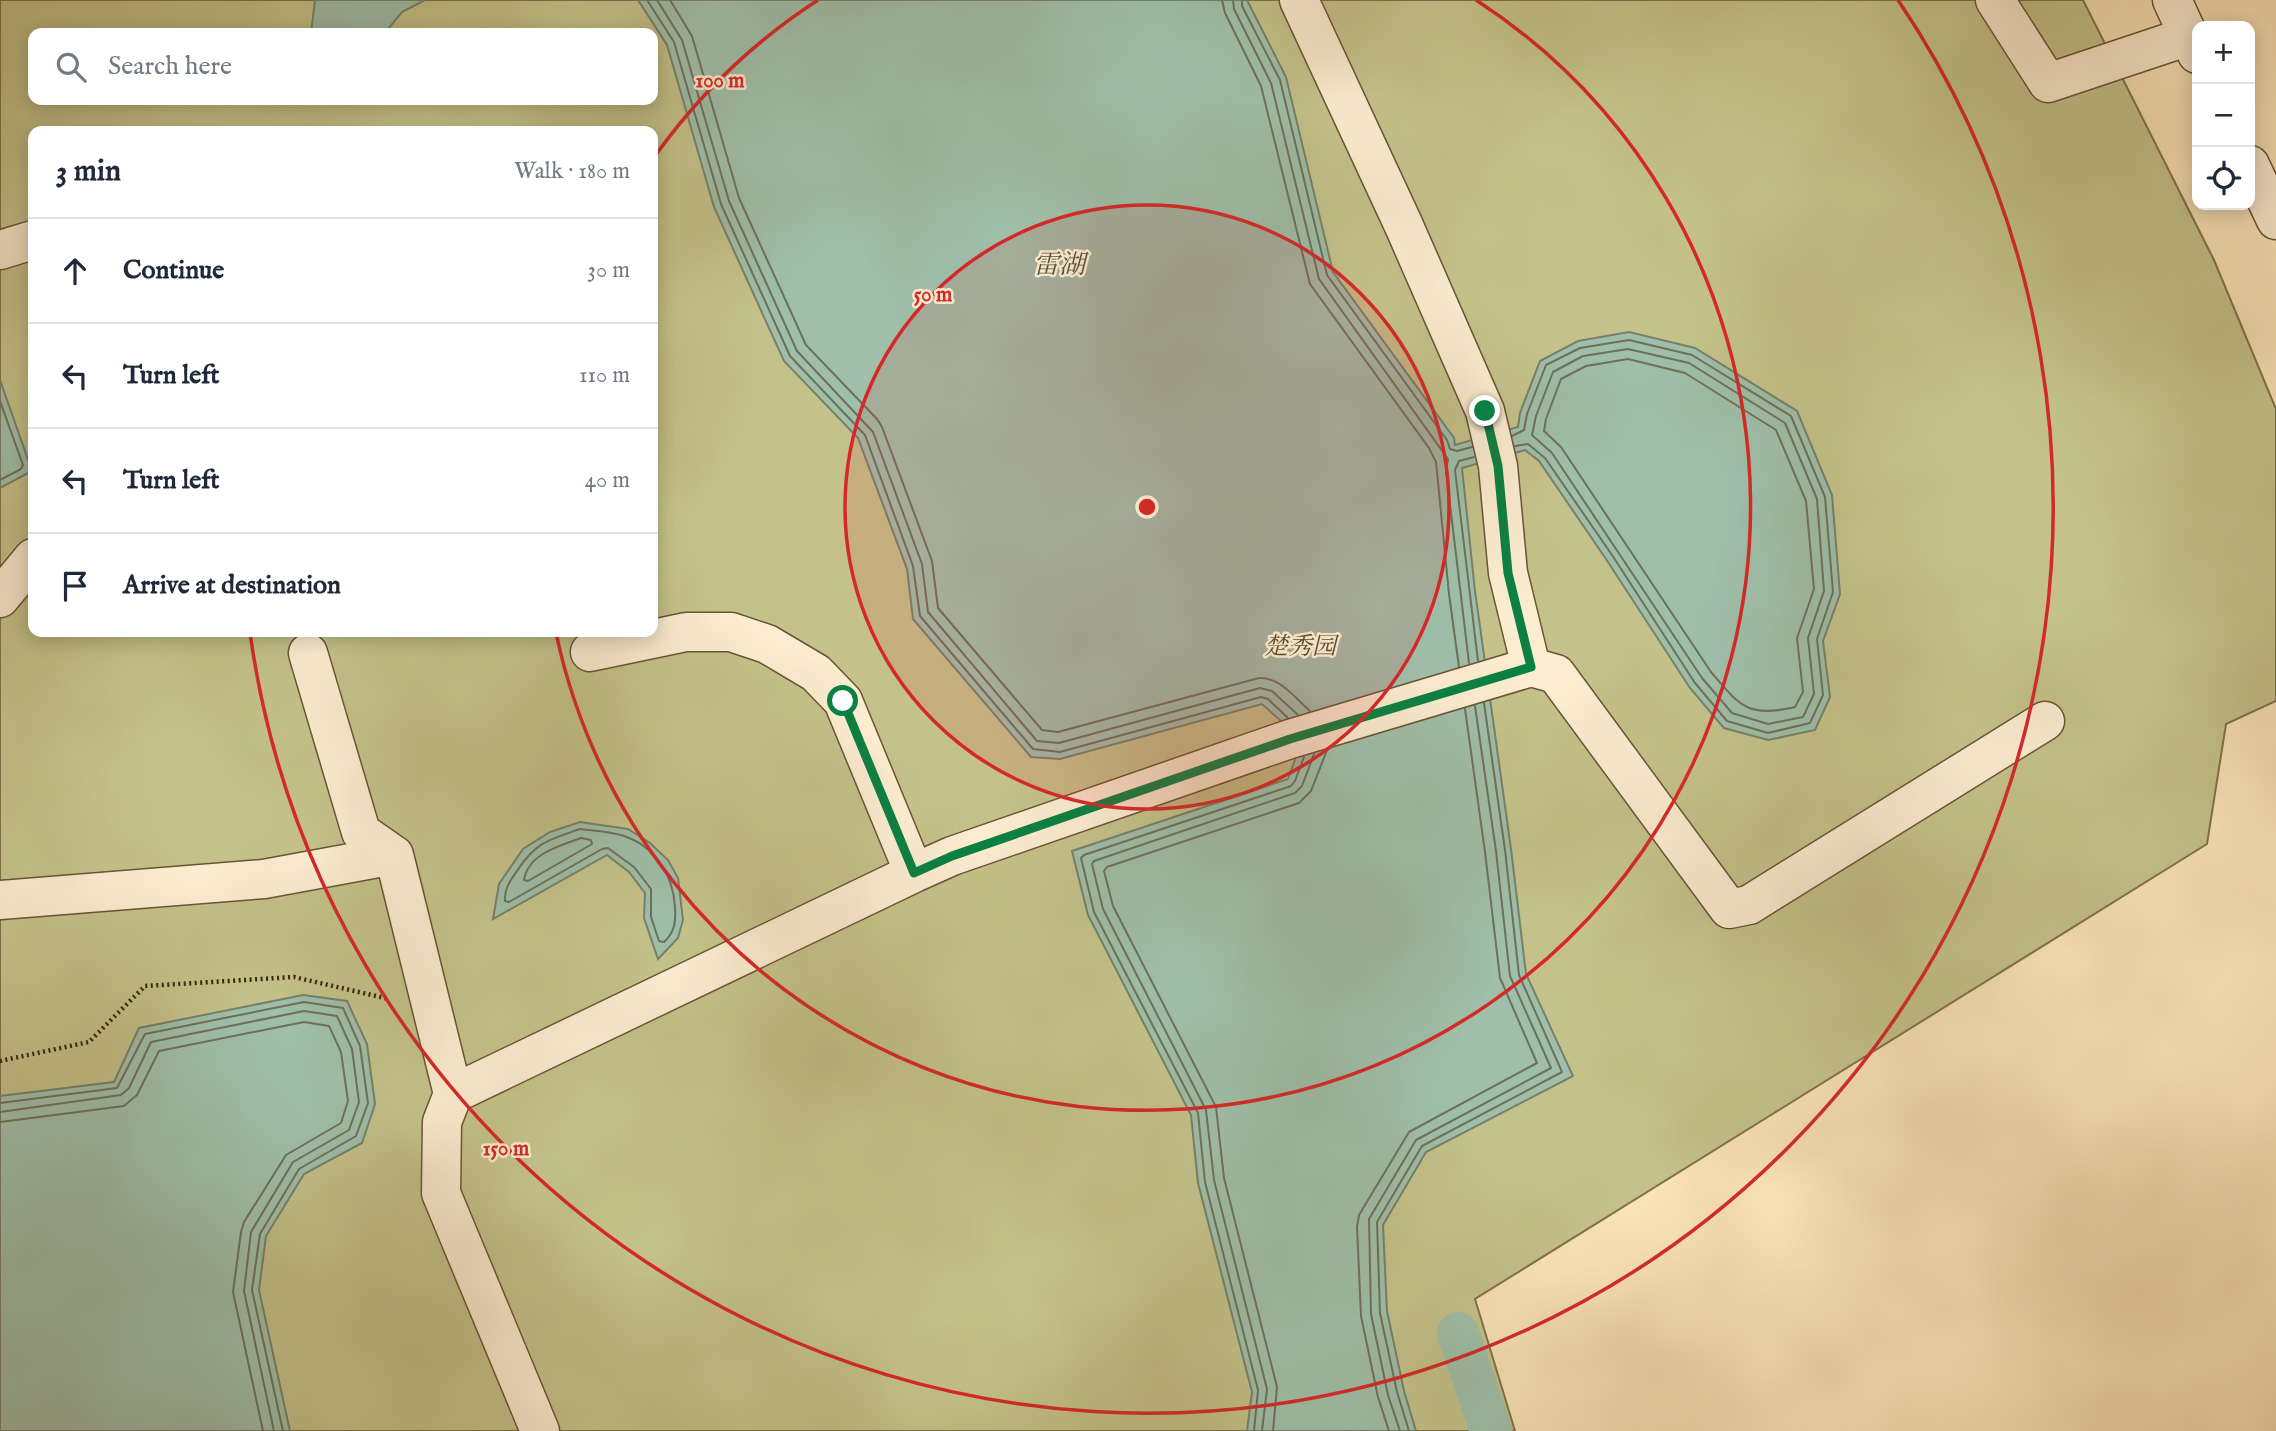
<!DOCTYPE html>
<meta charset="utf-8">
<style>
body{margin:0;font-family:"IM FELL English","Noto Serif SC",serif;background:#f2f2f3;color:#1f2937}
.controls{position:absolute;right:21px;top:21px;display:grid;overflow:hidden;border-radius:14px;box-shadow:0 4px 18px #0003}
.controls button{width:63px;height:63px;display:grid;place-items:center;padding:0;border:0;border-bottom:2px solid #e0e1e3;background:#fff;color:#1f2937;font:35px sans-serif}
.stop{position:absolute;width:21px;height:21px;margin:-16px;border:5px solid #0b8043;border-radius:50%;background:#fff}
.stop.end{background:#0b8043;border-color:#fff;box-shadow:0 2px 7px #0008}
.list{margin:0;padding:0;list-style:none}
h2{display:flex;justify-content:space-between;align-items:center;height:91px;margin:0;padding:0 28px;font-size:30px}
h2 small{font-size:23px;font-weight:400;color:#747a83}
.list li{display:grid;grid-template-columns:46px 1fr auto;gap:21px;align-items:center;box-sizing:border-box;height:105px;padding:0 28px;border-top:2px solid #e0e1e3}
.list b{display:block;font-size:26px;white-space:nowrap}
.list em{font-size:23px;font-style:normal;color:#747a83}
.icon{flex:none;width:38px;height:38px;fill:none;stroke:currentColor;stroke-width:2;stroke-linecap:round;stroke-linejoin:round}
.map{position:relative;flex:none;width:2276px;height:1431px;overflow:hidden}
.search{position:absolute;background:#fff;box-shadow:0 4px 18px #0003;left:28px;top:28px;width:630px;height:77px;display:flex;align-items:center;gap:18px;box-sizing:border-box;padding:0 24px;border-radius:14px;color:#747a83;font-size:26px}
.panel{position:absolute;background:#fff;box-shadow:0 4px 18px #0003;left:28px;top:126px;width:630px;height:511px;border-radius:14px}
.map>svg:first-child{display:block}
</style>
<div class="map">
<svg width="2276" height="1431" viewBox="0 0 2276 1431">
<rect width="100%" height="100%" fill="#fae4b8"/>
<filter id="stains"><feTurbulence type="fractalNoise" baseFrequency=".00286" numOctaves="4"/><feColorMatrix values="0 0 0 0 .2 0 0 0 0 .09 0 0 0 0 .02 0 0 0 .5 -.17"/></filter>
<radialGradient id="worn" r=".72"><stop offset=".6" stop-color="#630" stop-opacity="0"/><stop offset="1" stop-color="#630" stop-opacity=".3"/></radialGradient>
<!-- green -->
<path fill="#c4c28a" stroke="#80724a" stroke-width="2" fill-rule="evenodd" d="M 0,0 L 2083,0 L 2214,260 L 2276,409 L 2276,701 L 2226,724 L 2207,844 L 1475,1299 L 1515,1431 L 0,1431 ZM 33,33 L 653,33 L 653,100 L 33,100 ZM 33,131 L 653,131 L 653,632 L 33,632 Z"/>
<!-- water -->
<path fill="#9fbfaa" stroke="#77816a" stroke-width="2" d="M 315,0 L 425,0 L 402,12 L 385,33 L 311,33 Z
M 638,0 L 1247,0 L 1286,77 L 1333,272 L 1454,438 L 1455,445 L 1518,427 L 1520,413 L 1540,361 L 1578,341 L 1629,332 L 1695,348 L 1797,411 L 1832,495 L 1840,594 L 1823,641 L 1830,697 L 1815,730 L 1768,740 L 1724,728 L 1690,688 L 1606,559 L 1539,461 L 1525,450 L 1462,468 L 1475,591 L 1511,849 L 1526,974 L 1573,1076 L 1426,1152 L 1383,1225 L 1387,1311 L 1404,1391 L 1416,1431 L 1247,1431 L 1252,1392 L 1198,1183 L 1191,1115 L 1088,915 L 1072,851 L 1288,779 L 1302,740 L 1262,704 L 1060,759 L 1031,757 L 913,619 L 907,569 L 858,438 L 784,361 L 714,207 L 667,45 Z
M 0,380 L 32,471 L 0,488 Z
M 580,822 L 628,829 L 650,843 L 668,860 L 678,878 L 683,920 L 678,938 L 658,959 L 644,918 L 645,893 L 629,872 L 607,855 L 493,919 L 499,884 L 523,849 L 550,832 Z
M 303,995 L 347,1001 L 367,1044 L 375,1104 L 362,1143 L 304,1174 L 266,1236 L 259,1290 L 290,1431 L 0,1431 L 0,1096 L 114,1082 L 139,1028 Z"/>
<g fill="none" stroke-linecap="round" stroke-linejoin="round">
<!-- shore -->
<path stroke="#6d715a" stroke-width="2" d="M 647,0 L 674,42 L 721,204 L 790,356 L 865,435 L 913,566 L 920,616 L 1033,749 L 1060,752 L 1261,697 L 1268,699 L 1288,718
M 657,0 L 682,40 L 729,201 L 797,351 L 873,432 L 922,564 L 928,612 L 1037,741 L 1059,743 L 1260,688 L 1272,691 L 1298,715
M 670,0 L 692,36 L 739,198 L 806,345 L 877,419 L 882,427 L 932,561 L 938,608 L 1042,730 L 1058,732 L 1259,678 C 1280,677 1295,698 1310,711
M 1222,0 L 1225,13 L 1261,86 L 1310,284 L 1429,448 L 1436,462 L 1449,594 L 1459,667
M 1233,0 L 1234,9 L 1271,83 L 1319,279 L 1448,459 L 1446,471 L 1469,663
M 1242,0 L 1242,6 L 1280,80 L 1327,275 L 1447,440 L 1450,449 L 1457,451 L 1472,447
M 1628,349 L 1689,363 L 1785,423 L 1817,499 L 1824,591 L 1808,638 L 1814,694 L 1803,717 L 1768,724 L 1732,713 L 1702,678 L 1552,453 L 1532,435 L 1536,416 L 1553,372 L 1583,356 Z
M 1628,359 L 1685,373 L 1776,430 L 1806,501 L 1814,589 L 1797,638 L 1803,692 L 1795,707 C 1747,718 1740,706 1711,672 L 1561,447 L 1544,431 L 1546,419 L 1561,379 L 1586,366 Z
M 0,401 L 23,465 L 21,469 L 0,480
M 1512,436 L 1524,430 L 1527,414 L 1546,365 L 1580,348 L 1629,340 L 1692,355 L 1791,416 L 1825,497 L 1833,592 L 1817,639 L 1823,695 L 1810,723 L 1768,733 L 1727,721 L 1695,683 L 1612,555 L 1545,458 L 1528,444 L 1515,446
M 1474,457 L 1459,461 L 1455,470 L 1478,661
M 580,829 C 594,831 610,831 624,836 C 656,847 673,875 675,907 C 676,921 675,932 664,942 L 659,941 L 651,917 L 651,889 L 634,867 L 608,848 L 602,849 L 509,902 L 505,901 C 504,889 510,881 517,871 C 536,842 548,840 580,829 Z
M 581,838 L 591,840 L 592,844 L 528,881 L 524,880 C 528,854 559,846 581,838 Z
M 0,1103 L 117,1088 L 145,1034 L 304,1002 L 343,1008 L 360,1046 L 368,1103 L 356,1136 L 299,1169 L 260,1234 L 252,1290 L 283,1431
M 0,1112 L 121,1095 L 129,1088 L 151,1042 L 304,1011 L 337,1016 L 352,1049 L 359,1102 L 349,1130 L 293,1162 L 251,1232 L 244,1291 L 274,1431
M 0,1122 L 124,1106 L 137,1095 L 159,1051 L 304,1022 L 329,1026 L 341,1052 L 348,1101 L 341,1123 L 286,1155 L 244,1222 L 241,1232 L 233,1292 L 263,1431
M 1254,1431 L 1258,1390 L 1205,1182 L 1198,1113 L 1094,912 L 1081,858 L 1084,855 L 1291,786 L 1295,781 L 1304,757
M 1262,1431 L 1267,1389 L 1214,1180 L 1206,1110 L 1103,909 L 1092,864 L 1094,861 L 1295,793 L 1302,786 L 1314,754
M 1273,1431 L 1277,1387 L 1224,1178 L 1216,1107 L 1113,906 L 1104,871 L 1107,867 L 1299,803 L 1311,791 L 1327,750
M 1389,1431 L 1378,1397 L 1361,1316 L 1357,1227 L 1359,1215 L 1409,1132 L 1537,1063 L 1500,978 L 1485,852 L 1465,709
M 1400,1431 L 1388,1395 L 1371,1314 L 1369,1219 L 1416,1140 L 1551,1068 L 1510,976 L 1496,851 L 1475,706
M 1409,1431 L 1397,1392 L 1380,1313 L 1377,1222 L 1422,1146 L 1562,1072 L 1519,975 L 1505,850 L 1484,703"/>
<!-- canal -->
<path stroke="#9fbfaa" stroke-width="42" d="M 1458,1333 L 1491,1431"/>
<!-- minor casing -->
<g stroke="#6b5336" stroke-width="41">
<path id="minor" d="M 1299,0 L 1404,226 L 1485,411 L 1498,466 L 1508,573 L 1531,667
M 1995,0 L 2048,83 L 2189,36
M 2172,0 L 2197,54
M 2250,165 L 2276,220
M 0,250 L 33,240
M 0,598 L 33,558
M 590,652 L 686,632 L 731,632 L 767,644 L 816,673 L 843,701 L 914,873
M 308,653 L 361,832 L 394,855 L 453,1094
M 0,900 L 264,879 L 394,855
M 540,1431 L 441,1193 L 442,1122 L 453,1094 L 914,873 L 952,856 L 1290,739 L 1531,667 L 1556,674 L 1729,909 L 1749,905 L 2045,721"/>
</g>
<!-- path -->
<path stroke="#3b230b" stroke-width="4.5" stroke-dasharray="2 3.5" stroke-linecap="butt" d="M 0,1061 L 89,1042 L 145,986 L 294,977 L 389,999"/>
<!-- minor -->
<use href="#minor" stroke="#fcedd1" stroke-width="38"/>
</g>
<g fill="none" stroke-linecap="round" stroke-linejoin="round">
<!-- route -->
<path stroke="#0b8043" stroke-width="9" d="M 843,701 L 914,873 L 952,856 L 1290,739 L 1531,667 L 1508,573 L 1498,466 L 1485,411"/>
</g>
<!-- distance rings -->
<circle cx="1147" cy="507" r="302" fill="#d62828" fill-opacity=".12"/>
<g fill="none" stroke="#d62828" stroke-width="3.5">
<circle cx="1147" cy="507" r="302"/>
<path d="M655 156A604 604 0 0 1 818 0M1476 0A604 604 0 1 1 556 633"/>
<path d="M1898 0A906 906 0 1 1 250 633"/>
</g>
<g text-anchor="middle" dominant-baseline="central" stroke-width="5" stroke-linejoin="round" paint-order="stroke">
<!-- park labels -->
<g font-size="24" font-style="italic" fill="#5d4b2b" stroke="#fcedd1">
<text x="1300" y="647">楚秀园</text>
</g>
<!-- water labels -->
<g font-size="26" font-style="italic" fill="#59523b" stroke="#fcedd1">
<text x="1059" y="265">雷湖</text>
</g>
</g>
<circle cx="1147" cy="507" r="10" fill="#d62828" stroke="#fcedd1" stroke-width="3.5"/>
<g font-size="21" text-anchor="middle" font-weight="bold" fill="#d62828" stroke="#fcedd1" stroke-width="5" stroke-linejoin="round" paint-order="stroke">
<text x="720" y="87">100 m</text>
<text x="933" y="301">50 m</text>
<text x="506" y="1155">150 m</text>
</g>
<rect width="100%" height="100%" filter="url(#stains)"/>
<rect width="100%" height="100%" fill="url(#worn)"/>
</svg>
<div class="controls">
<button>+</button>
<button>−</button>
<button><svg class="icon" aria-label="locate" viewBox="0 0 24 24"><circle cx="12" cy="12" r="6"/><path d="M12 2v4M12 18v4M2 12h4M18 12h4"/></svg></button>
</div>
<div class="stop" style="left:843px;top:701px"></div>
<div class="stop end" style="left:1485px;top:411px"></div>
<div class="search"><svg class="icon" aria-label="search" viewBox="0 0 24 24"><circle cx="10" cy="10" r="6"/><path d="M15 15l6 6"/></svg>Search here</div>
<section class="panel">
<h2>3 min<small>Walk · 180 m</small></h2>
<ul class="list">
<li><svg class="icon" aria-label="ahead" viewBox="0 0 24 24"><path d="M12 20V5M6 11l6-6 6 6"/></svg><div><b>Continue</b></div><em>30 m</em></li>
<li><svg class="icon" aria-label="left" viewBox="0 0 24 24"><path d="M17 20v-9H6M10 6l-5 5 5 5"/></svg><div><b>Turn left</b></div><em>110 m</em></li>
<li><svg class="icon" aria-label="left" viewBox="0 0 24 24"><path d="M17 20v-9H6M10 6l-5 5 5 5"/></svg><div><b>Turn left</b></div><em>40 m</em></li>
<li><svg class="icon" aria-label="arrive" viewBox="0 0 24 24"><path d="M6 21V4h12l-3 4 3 4H6"/></svg><div><b>Arrive at destination</b></div></li>
</ul>
</section>
</div>
